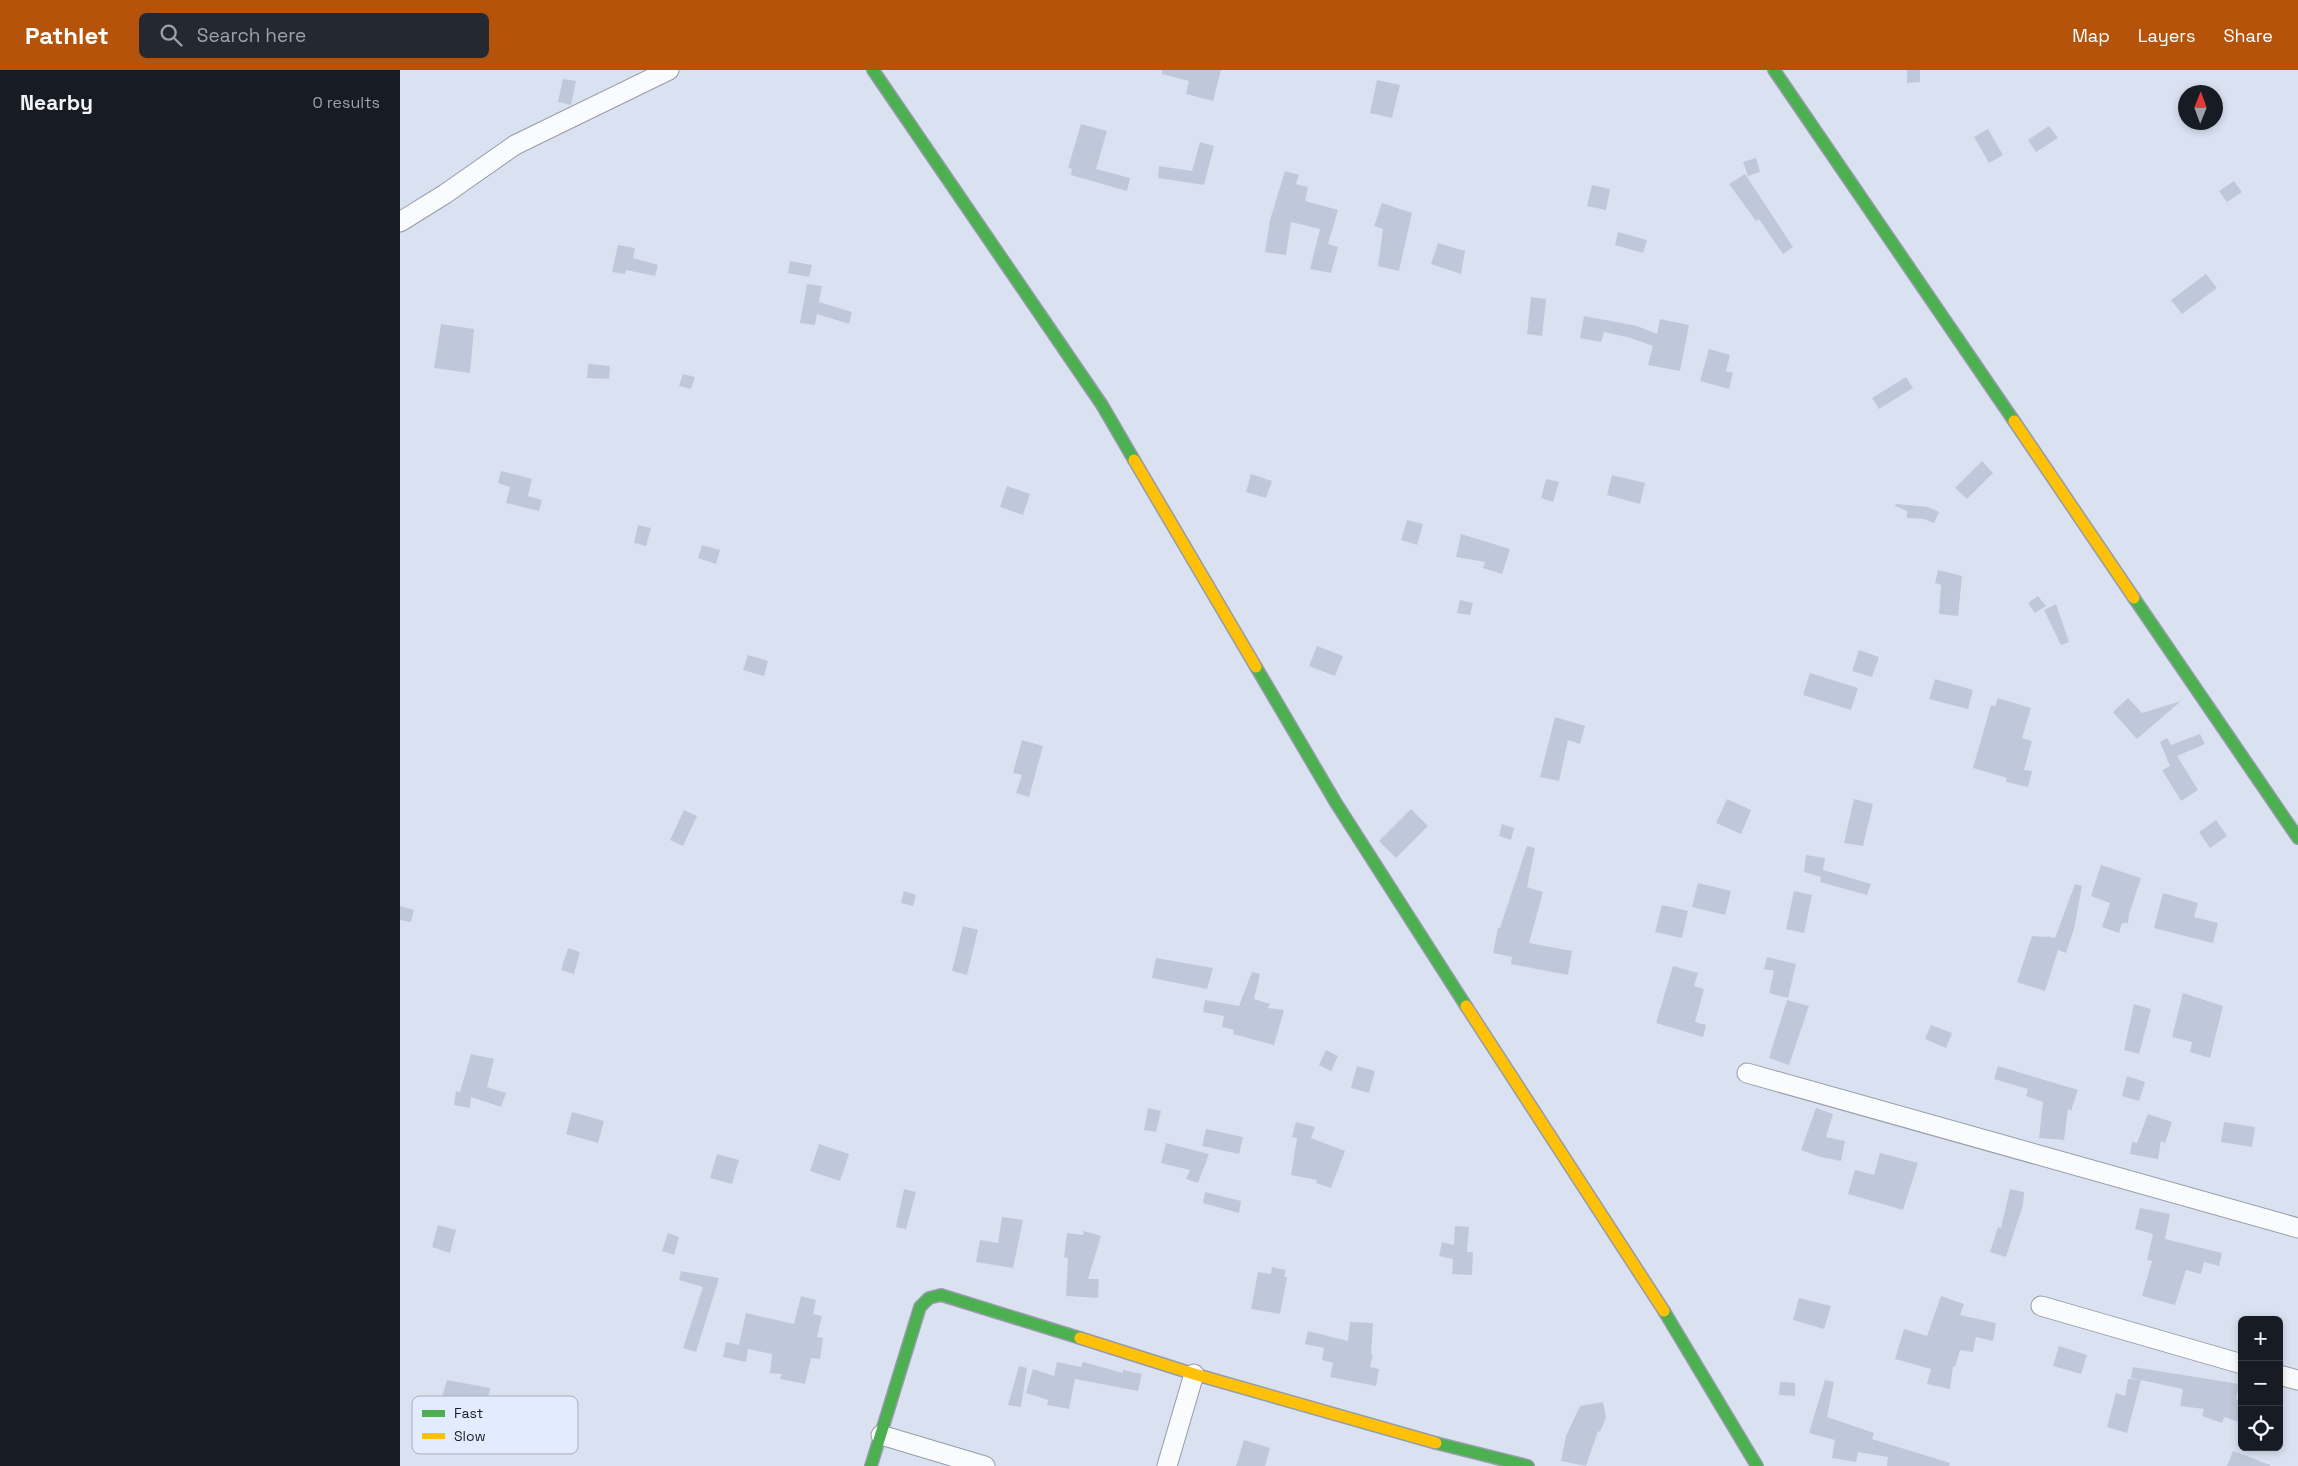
<!DOCTYPE html>
<meta charset="utf-8">
<style>
body{margin:0;font-family:"Space Grotesk",sans-serif;background:#242831;color:#f1f3f6}
.controls{position:absolute;right:15px;bottom:15px;display:grid;overflow:hidden;border-radius:8px;box-shadow:0 2px 8px #0003}
.controls button{width:45px;height:45px;display:grid;place-items:center;padding:0;border:0;border-bottom:1px solid #363941;background:#171b24;color:#f1f3f6;font:25px sans-serif}
.compass{position:absolute;left:1778px;top:15px;width:45px;height:45px;border-radius:50%;background:#171b24;box-shadow:0 2px 8px #0003;rotate:1deg}
.list{margin:0;padding:0;list-style:none}
h2{display:flex;justify-content:space-between;align-items:center;height:65px;margin:0;padding:0 20px;font-size:21px}
h2 small{font-size:16px;font-weight:400;color:#9ea1a6}
.icon{flex:none;width:28px;height:28px;fill:none;stroke:currentColor;stroke-width:2;stroke-linecap:round;stroke-linejoin:round}
.map{position:relative;flex:none;width:1898px;height:1396px;overflow:hidden}
header{display:flex;align-items:center;gap:30px;box-sizing:border-box;height:70px;padding:0 25px;background:#b45309;color:#fff}
header strong{font-size:24px}
nav{display:flex;gap:28px;margin-inline-start:auto;font-size:18px}
.search{width:350px;height:45px;background:#242831;display:flex;align-items:center;gap:12px;box-sizing:border-box;padding:0 18px;border-radius:8px;color:#9ea1a6;font-size:19px}
main{display:flex}
aside{flex:1;background:#171b24}
.map>svg:first-child{display:block}
</style>
<header>
<strong>Pathlet</strong>
<div class="search"><svg class="icon" aria-label="search" viewBox="0 0 24 24"><circle cx="10" cy="10" r="6"/><path d="M15 15l6 6"/></svg>Search here</div>
<nav><a>Map</a><a>Layers</a><a>Share</a></nav>
</header>
<main>
<aside>
<h2>Nearby<small>0 results</small></h2>
<ul class="list">
</ul>
</aside>
<div class="map">
<svg width="1898" height="1396" viewBox="0 0 1898 1396">
<rect width="100%" height="100%" fill="#dae2f2"/>
<!-- building -->
<path fill="#bfc8da" d="M 762,0 L 821,0 L 813,31 L 786,24 L 789,11 L 762,4 Z
M 1507,0 L 1520,0 L 1520,12 L 1507,13 Z
M 163,9 L 176,11 L 171,35 L 158,32 Z
M 977,10 L 1000,15 L 992,48 L 970,43 Z
M 681,54 L 707,61 L 696,99 L 730,108 L 727,121 L 671,105 L 672,99 L 668,98 Z
M 1649,56 L 1658,68 L 1636,82 L 1628,70 Z
M 1588,59 L 1603,85 L 1589,93 L 1574,67 Z
M 800,72 L 814,76 L 804,115 L 758,108 L 759,96 L 792,101 Z
M 1356,88 L 1360,102 L 1348,106 L 1343,92 Z
M 885,101 L 899,105 L 896,114 L 908,117 L 905,131 L 938,140 L 928,174 L 938,177 L 931,203 L 910,199 L 920,159 L 891,152 L 886,185 L 865,182 L 870,150 Z
M 1345,104 L 1393,177 L 1383,184 L 1359,149 L 1356,151 L 1329,114 Z
M 1834,111 L 1842,122 L 1827,132 L 1819,121 Z
M 1192,115 L 1210,119 L 1206,140 L 1187,136 Z
M 982,133 L 1012,143 L 999,201 L 978,196 L 983,159 L 974,156 Z
M 1218,162 L 1247,170 L 1243,183 L 1215,175 Z
M 1038,173 L 1065,181 L 1061,204 L 1031,194 Z
M 218,175 L 235,178 L 233,188 L 258,195 L 255,206 L 226,200 L 225,204 L 212,202 Z
M 390,191 L 412,195 L 409,207 L 388,203 Z
M 1806,204 L 1817,218 L 1782,244 L 1771,230 Z
M 407,214 L 422,216 L 419,232 L 452,242 L 449,254 L 417,244 L 415,255 L 400,253 Z
M 1131,227 L 1146,229 L 1142,266 L 1127,264 Z
M 1184,246 L 1237,256 L 1257,264 L 1260,249 L 1289,255 L 1280,301 L 1248,295 L 1253,276 L 1231,268 L 1204,262 L 1201,272 L 1180,268 Z
M 41,254 L 74,259 L 70,303 L 34,298 Z
M 1309,279 L 1330,285 L 1326,301 L 1333,303 L 1329,319 L 1300,311 Z
M 188,294 L 210,296 L 209,309 L 187,308 Z
M 283,304 L 295,307 L 291,319 L 279,316 Z
M 1506,307 L 1513,318 L 1479,339 L 1472,328 Z
M 1582,391 L 1593,403 L 1567,429 L 1555,418 Z
M 101,401 L 132,409 L 128,426 L 142,430 L 139,441 L 106,433 L 110,417 L 98,413 Z
M 851,404 L 872,411 L 866,428 L 846,422 Z
M 1212,405 L 1245,413 L 1240,434 L 1207,425 Z
M 1146,409 L 1159,412 L 1153,432 L 1141,428 Z
M 607,416 L 630,424 L 623,445 L 600,437 Z
M 1496,434 L 1528,437 L 1539,442 L 1534,453 L 1524,449 L 1507,448 L 1507,441 L 1495,436 Z
M 1007,450 L 1023,454 L 1017,475 L 1001,470 Z
M 238,455 L 251,458 L 246,476 L 234,473 Z
M 1061,464 L 1110,479 L 1102,504 L 1083,498 L 1085,492 L 1056,487 Z
M 302,475 L 320,480 L 316,494 L 298,488 Z
M 1538,500 L 1562,506 L 1558,546 L 1539,544 L 1541,515 L 1535,513 Z
M 1638,526 L 1646,536 L 1635,543 L 1628,533 Z
M 1060,530 L 1073,533 L 1070,545 L 1057,543 Z
M 1656,534 L 1669,572 L 1661,575 L 1644,540 Z
M 917,576 L 943,586 L 935,606 L 909,596 Z
M 1459,580 L 1479,587 L 1472,607 L 1452,601 Z
M 348,585 L 368,591 L 364,606 L 343,600 Z
M 1410,603 L 1458,618 L 1451,640 L 1403,625 Z
M 1535,609 L 1573,620 L 1568,639 L 1529,629 Z
M 1598,628 L 1631,638 L 1622,668 L 1632,671 L 1624,700 L 1632,701 L 1628,717 L 1606,712 L 1607,708 L 1573,698 L 1591,635 L 1595,636 Z
M 1728,628 L 1742,643 L 1781,631 L 1737,669 L 1713,642 Z
M 1155,647 L 1185,656 L 1180,674 L 1168,670 L 1159,711 L 1140,707 Z
M 1800,664 L 1805,674 L 1777,686 L 1798,720 L 1781,731 L 1762,700 L 1770,696 L 1760,672 L 1767,668 L 1771,675 Z
M 622,670 L 643,676 L 629,727 L 616,723 L 622,705 L 613,703 Z
M 1327,729 L 1351,740 L 1341,764 L 1316,753 Z
M 1454,729 L 1473,734 L 1463,776 L 1444,773 Z
M 1011,739 L 1028,756 L 996,788 L 979,771 Z
M 284,740 L 297,746 L 283,776 L 270,770 Z
M 1816,750 L 1827,766 L 1810,778 L 1799,762 Z
M 1102,754 L 1114,758 L 1111,770 L 1099,766 Z
M 1127,776 L 1135,778 L 1127,817 L 1143,822 L 1129,873 L 1172,881 L 1168,905 L 1111,894 L 1112,887 L 1093,883 L 1098,858 L 1100,858 Z
M 1406,785 L 1425,788 L 1423,800 L 1471,814 L 1467,825 L 1420,812 L 1421,807 L 1404,802 Z
M 1701,795 L 1741,808 L 1729,844 L 1728,853 L 1722,853 L 1719,863 L 1702,857 L 1710,833 L 1691,826 Z
M 1298,813 L 1331,821 L 1325,845 L 1292,837 Z
M 1675,814 L 1682,816 L 1674,859 L 1666,883 L 1658,880 L 1645,921 L 1617,912 L 1632,866 L 1647,867 L 1647,866 L 1655,868 Z
M 504,821 L 516,825 L 513,836 L 501,833 Z
M 1394,821 L 1412,825 L 1404,863 L 1386,859 Z
M 1763,823 L 1798,833 L 1794,847 L 1818,853 L 1813,873 L 1754,858 Z
M 1262,835 L 1288,841 L 1282,868 L 1255,862 Z
M 0,836 L 14,840 L 11,852 L 0,850 Z
M 563,856 L 578,860 L 567,905 L 552,901 Z
M 168,878 L 180,882 L 174,904 L 161,900 Z
M 1367,887 L 1396,894 L 1388,928 L 1369,923 L 1374,901 L 1364,899 Z
M 756,888 L 813,898 L 807,919 L 752,908 Z
M 1273,896 L 1298,903 L 1294,916 L 1304,919 L 1295,952 L 1306,955 L 1303,967 L 1256,953 Z
M 852,902 L 860,904 L 854,929 L 870,934 L 868,938 L 884,940 L 874,975 L 833,964 L 834,960 L 822,957 L 824,946 L 803,942 L 805,930 L 839,936 Z
M 1783,923 L 1823,936 L 1810,988 L 1790,982 L 1792,972 L 1772,967 Z
M 1387,930 L 1409,936 L 1389,995 L 1369,988 Z
M 1734,934 L 1751,939 L 1739,984 L 1724,980 Z
M 1531,955 L 1552,963 L 1546,978 L 1525,969 Z
M 926,980 L 938,986 L 931,1001 L 919,995 Z
M 71,984 L 94,989 L 87,1017 L 106,1023 L 101,1037 L 71,1027 L 70,1038 L 54,1035 L 56,1021 L 60,1022 Z
M 957,996 L 975,1001 L 969,1023 L 951,1018 Z
M 1598,996 L 1678,1020 L 1671,1041 L 1668,1039 L 1664,1070 L 1639,1068 L 1643,1032 L 1626,1026 L 1628,1019 L 1594,1009 Z
M 1727,1006 L 1745,1012 L 1739,1031 L 1722,1026 Z
M 748,1038 L 761,1041 L 756,1062 L 744,1060 Z
M 1416,1038 L 1433,1044 L 1426,1067 L 1445,1071 L 1441,1091 L 1421,1087 L 1401,1080 Z
M 172,1042 L 204,1051 L 198,1073 L 166,1064 Z
M 1748,1044 L 1772,1052 L 1765,1073 L 1761,1071 L 1758,1089 L 1730,1084 L 1732,1072 L 1737,1073 Z
M 896,1052 L 915,1057 L 911,1068 L 945,1081 L 931,1118 L 916,1113 L 917,1110 L 891,1105 L 897,1068 L 892,1067 Z
M 1824,1052 L 1855,1057 L 1852,1077 L 1821,1072 Z
M 806,1059 L 843,1067 L 839,1084 L 802,1076 Z
M 766,1073 L 809,1084 L 798,1113 L 786,1109 L 790,1100 L 761,1093 Z
M 419,1074 L 449,1084 L 440,1111 L 410,1101 Z
M 1480,1083 L 1518,1093 L 1503,1140 L 1448,1124 L 1455,1100 L 1474,1105 Z
M 317,1084 L 339,1090 L 332,1114 L 310,1108 Z
M 504,1119 L 516,1122 L 506,1159 L 496,1157 Z
M 1610,1119 L 1624,1122 L 1623,1135 L 1606,1187 L 1590,1182 L 1598,1157 L 1601,1158 Z
M 805,1122 L 841,1131 L 839,1143 L 803,1133 Z
M 1740,1138 L 1770,1144 L 1765,1169 L 1822,1183 L 1819,1196 L 1804,1192 L 1801,1204 L 1786,1200 L 1775,1235 L 1742,1226 L 1752,1191 L 1747,1190 L 1753,1164 L 1735,1159 Z
M 602,1147 L 623,1150 L 613,1198 L 576,1192 L 580,1170 L 598,1173 Z
M 38,1155 L 56,1160 L 50,1183 L 32,1177 Z
M 1055,1156 L 1069,1157 L 1067,1182 L 1073,1182 L 1072,1205 L 1052,1204 L 1053,1189 L 1039,1186 L 1042,1172 L 1054,1175 Z
M 684,1161 L 701,1166 L 688,1209 L 699,1209 L 698,1228 L 666,1226 L 668,1188 L 664,1187 L 667,1163 L 683,1165 Z
M 268,1163 L 279,1167 L 274,1185 L 262,1181 Z
M 872,1197 L 886,1200 L 884,1207 L 887,1207 L 880,1244 L 851,1239 L 858,1202 L 871,1204 Z
M 281,1201 L 319,1208 L 296,1282 L 283,1278 L 303,1217 L 279,1210 Z
M 401,1226 L 416,1230 L 413,1244 L 422,1246 L 417,1267 L 423,1268 L 420,1289 L 411,1288 L 405,1314 L 380,1309 L 382,1304 L 370,1303 L 372,1284 L 348,1279 L 346,1292 L 323,1287 L 326,1272 L 339,1275 L 346,1243 L 394,1254 Z
M 1541,1226 L 1564,1234 L 1560,1245 L 1596,1253 L 1593,1271 L 1576,1267 L 1573,1282 L 1560,1280 L 1555,1297 L 1553,1296 L 1550,1319 L 1527,1314 L 1531,1299 L 1495,1289 L 1504,1259 L 1527,1266 Z
M 1399,1228 L 1431,1236 L 1424,1259 L 1393,1250 Z
M 950,1252 L 973,1253 L 971,1284 L 973,1284 L 970,1297 L 979,1299 L 976,1316 L 930,1307 L 933,1293 L 922,1290 L 924,1278 L 905,1274 L 908,1261 L 948,1271 Z
M 1659,1276 L 1687,1285 L 1681,1304 L 1653,1296 Z
M 657,1292 L 681,1297 L 683,1292 L 723,1303 L 723,1300 L 742,1304 L 738,1321 L 675,1309 L 669,1339 L 647,1335 L 648,1330 L 626,1323 L 633,1299 L 654,1306 Z
M 619,1296 L 627,1298 L 621,1337 L 608,1335 Z
M 1733,1297 L 1839,1314 L 1836,1329 L 1842,1331 L 1842,1353 L 1824,1347 L 1822,1353 L 1802,1346 L 1804,1339 L 1780,1336 L 1783,1319 L 1731,1308 Z
M 1728,1309 L 1741,1310 L 1727,1363 L 1707,1357 L 1716,1323 L 1725,1326 Z
M 47,1310 L 90,1318 L 86,1337 L 42,1327 Z
M 1425,1310 L 1434,1312 L 1427,1347 L 1474,1363 L 1472,1369 L 1550,1393 L 1549,1396 L 1487,1396 L 1488,1387 L 1458,1382 L 1456,1392 L 1432,1388 L 1435,1370 L 1409,1363 Z
M 1380,1312 L 1395,1313 L 1395,1326 L 1379,1325 Z
M 1203,1332 L 1206,1347 L 1200,1362 L 1198,1361 L 1186,1396 L 1161,1391 L 1166,1366 L 1180,1336 Z
M 844,1370 L 870,1378 L 865,1396 L 836,1396 Z
M 1833,1381 L 1870,1395 L 1870,1396 L 1827,1396 Z"/>
<g fill="none" stroke-linecap="round" stroke-linejoin="round">
<!-- street casing -->
<g stroke="#959ca8" stroke-width="21">
<path id="street" d="M 0,152 L 45,124 L 115,75 L 269,0
M 1347,1003 L 1898,1158
M 1641,1236 L 1842,1294
M 1879,1305 L 1898,1310
M 481,1365 L 585,1396
M 767,1396 L 794,1304"/>
</g>
<!-- fast casing -->
<g stroke="#959ca8" stroke-width="14">
<path id="fast" d="M 473,0 L 702,335 L 734,390
M 1374,0 L 1614,351
M 1734,528 L 1898,768
M 856,597 L 936,733 L 1066,936
M 1264,1241 L 1357,1396
M 1036,1373 L 1128,1396
M 471,1396 L 520,1237 L 529,1228 L 541,1225 L 680,1268"/>
</g>
<!-- slow casing -->
<g stroke="#959ca8" stroke-width="14">
<path id="slow" d="M 1614,351 L 1734,528
M 734,390 L 856,597
M 1066,936 L 1264,1241
M 680,1268 L 794,1304 L 1036,1373"/>
</g>
<!-- street -->
<use href="#street" stroke="#f9fbfd" stroke-width="19"/>
<!-- fast -->
<use href="#fast" stroke="#4caf50" stroke-width="11"/>
<!-- slow -->
<use href="#slow" stroke="#ffc107" stroke-width="11"/>
</g>
<!-- legend -->
<rect x="12" y="1326" width="166" height="58" rx="8" fill="#e3ecff" stroke="#a6aebf" stroke-width="1"/>
<rect x="22" y="1340" width="23" height="7" fill="#4caf50"/>
<rect x="22" y="1363" width="23" height="6" fill="#ffc107"/>
<g font-size="14" fill="#191e29">
<text x="54" y="1348">Fast</text>
<text x="54" y="1371">Slow</text>
</g>
</svg>
<div class="controls">
<button>+</button>
<button>−</button>
<button><svg class="icon" aria-label="locate" viewBox="0 0 24 24"><circle cx="12" cy="12" r="6"/><path d="M12 2v4M12 18v4M2 12h4M18 12h4"/></svg></button>
</div>
<svg class="compass" viewBox="-18 -18 36 36"><path d="M0-13l5 13h-10z" fill="#e53935"/><path d="M0 13l5-13h-10z" fill="#9ea1a6"/></svg>
</div>
</main>
